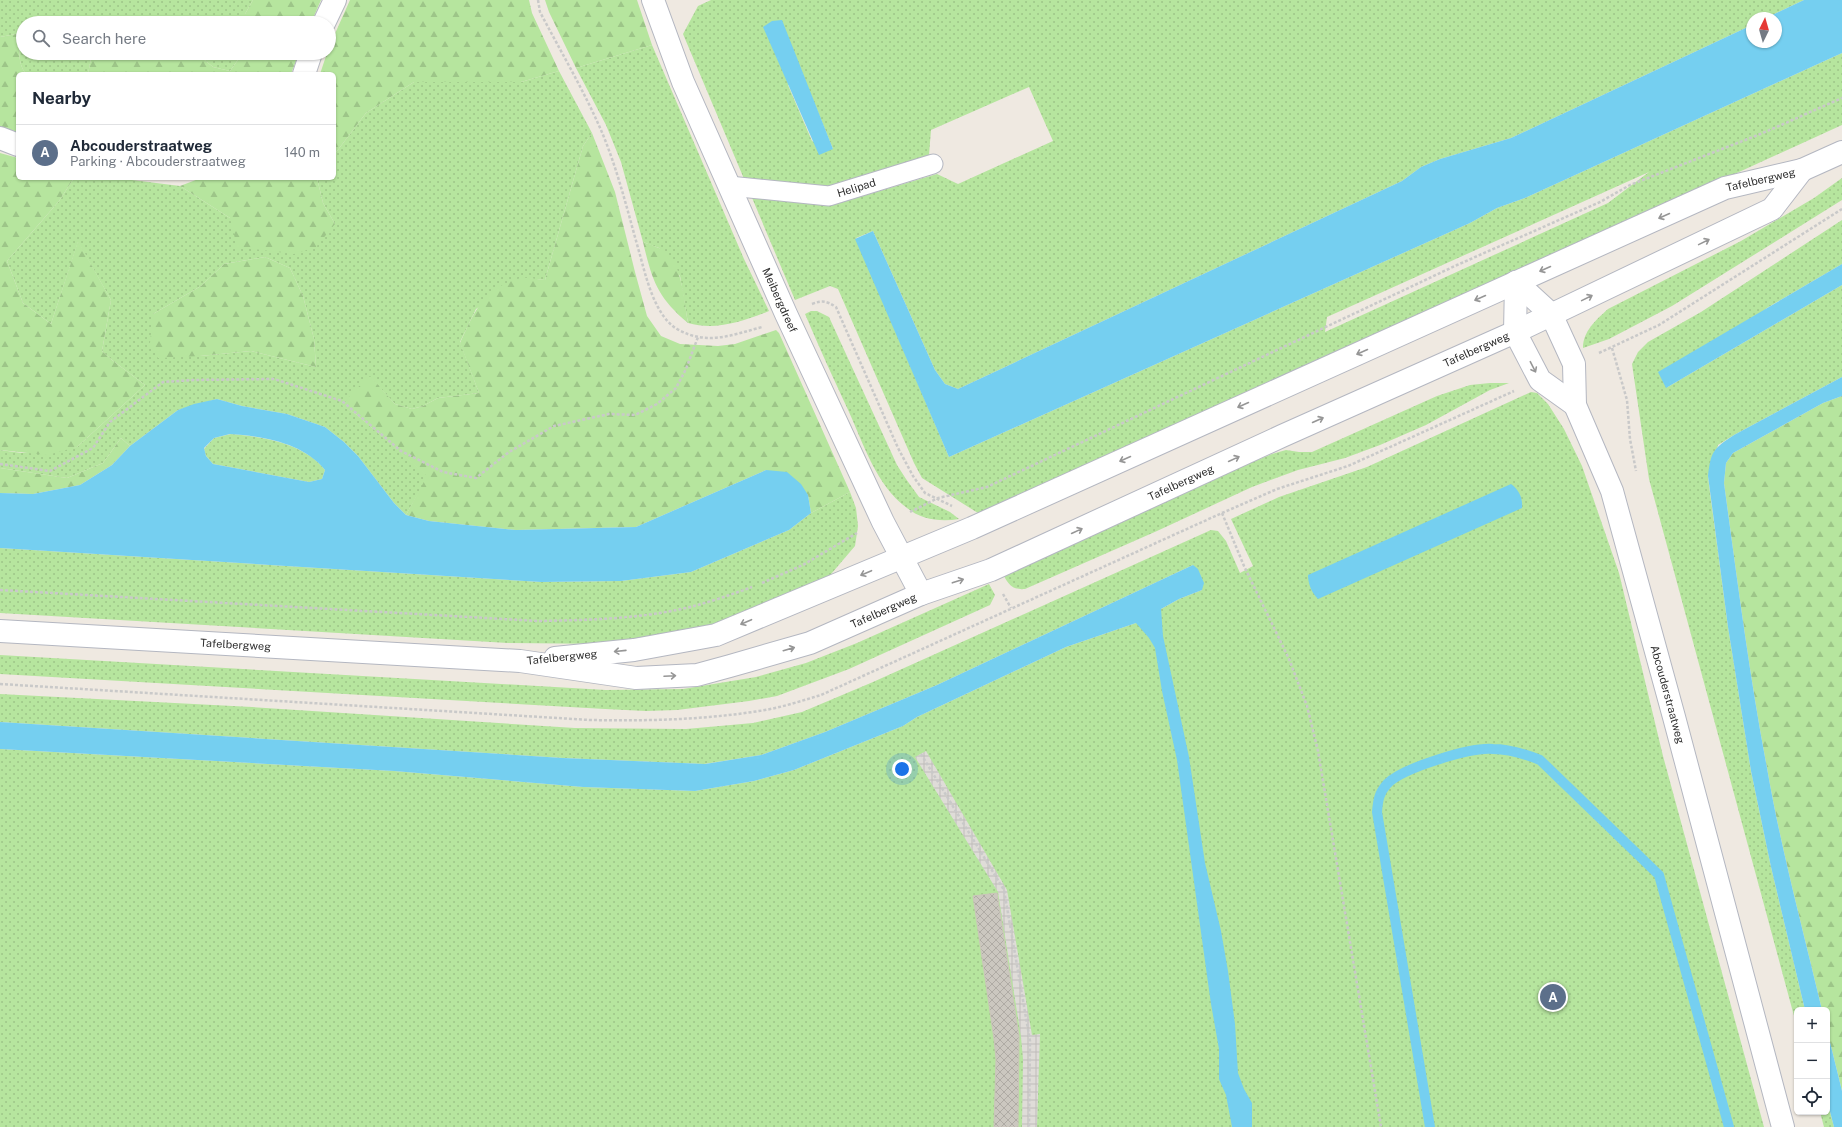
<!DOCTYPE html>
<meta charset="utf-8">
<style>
body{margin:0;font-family:"Public Sans",sans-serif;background:#f2f2f3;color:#1f2937}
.controls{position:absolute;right:12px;bottom:12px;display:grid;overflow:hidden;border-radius:6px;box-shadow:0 1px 3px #0004}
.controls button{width:36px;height:36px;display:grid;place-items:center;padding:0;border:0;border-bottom:1px solid #e0e1e3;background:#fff;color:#1f2937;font:20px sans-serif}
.compass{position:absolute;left:1746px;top:12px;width:36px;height:36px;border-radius:50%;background:#fff;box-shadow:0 1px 3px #0004;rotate:5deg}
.you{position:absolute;left:902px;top:769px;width:14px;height:14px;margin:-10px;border:3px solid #fff;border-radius:50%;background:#1a73e8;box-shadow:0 0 0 6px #1a73e833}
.badge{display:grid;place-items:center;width:26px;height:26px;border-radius:50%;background:#4264fb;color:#fff;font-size:13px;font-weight:700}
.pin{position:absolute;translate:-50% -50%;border:2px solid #fff;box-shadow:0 1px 4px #0006}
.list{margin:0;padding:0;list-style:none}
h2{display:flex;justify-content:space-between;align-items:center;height:52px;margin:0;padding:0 16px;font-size:17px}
h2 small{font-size:13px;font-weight:400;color:#747a83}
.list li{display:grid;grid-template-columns:26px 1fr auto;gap:12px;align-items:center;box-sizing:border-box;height:56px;padding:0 16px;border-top:1px solid #e0e1e3}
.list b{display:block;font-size:15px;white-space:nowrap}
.list p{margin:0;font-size:13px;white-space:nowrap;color:#747a83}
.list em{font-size:13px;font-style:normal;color:#747a83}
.icon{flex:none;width:22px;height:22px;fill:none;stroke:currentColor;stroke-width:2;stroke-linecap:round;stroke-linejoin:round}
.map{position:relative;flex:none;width:1842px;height:1127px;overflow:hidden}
.search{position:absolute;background:#fff;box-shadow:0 1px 3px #0004;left:16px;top:16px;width:320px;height:44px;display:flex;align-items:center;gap:10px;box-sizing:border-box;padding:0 14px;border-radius:22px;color:#747a83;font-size:15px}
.panel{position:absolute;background:#fff;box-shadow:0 1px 3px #0004;left:16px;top:72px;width:320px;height:108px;border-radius:6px}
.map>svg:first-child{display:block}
</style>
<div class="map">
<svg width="1842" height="1127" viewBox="0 0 1842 1127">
<defs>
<pattern id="grass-dots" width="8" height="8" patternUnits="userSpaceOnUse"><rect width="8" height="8" fill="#b6e59e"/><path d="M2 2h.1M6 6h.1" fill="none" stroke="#9dc588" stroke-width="1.8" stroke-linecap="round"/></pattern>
<pattern id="forest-firs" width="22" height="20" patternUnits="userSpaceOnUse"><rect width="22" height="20" fill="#b6e59e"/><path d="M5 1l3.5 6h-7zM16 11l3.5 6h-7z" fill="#9dc588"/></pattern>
<pattern id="plaza-grid" width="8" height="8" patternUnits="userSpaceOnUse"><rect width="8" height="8" fill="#dfdcd8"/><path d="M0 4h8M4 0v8" fill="none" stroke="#c0bdba"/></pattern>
<pattern id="building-cross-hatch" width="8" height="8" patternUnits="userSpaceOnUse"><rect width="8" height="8" fill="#cbc7bf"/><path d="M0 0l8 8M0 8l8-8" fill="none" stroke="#afaba4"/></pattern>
</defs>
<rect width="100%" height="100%" fill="#efe9e1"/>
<!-- grass -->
<path fill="url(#grass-dots)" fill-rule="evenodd" d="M 0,0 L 253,0 L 245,14 L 245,23 L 23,23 L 23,53 L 92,53 L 88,74 L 26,74 C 15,59 23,50 16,34 L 0,37 Z
M 711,0 L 1804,0 L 1766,18 L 1752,18 L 1752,25 L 1511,138 L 1440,159 L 1421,167 L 1402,181 L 958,389 L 945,384 L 935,370 L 873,231 L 856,238 L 949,457 L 1470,223 L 1497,208 L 1525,198 L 1842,53 L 1842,125 L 1586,242 L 978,513 L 922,478 L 914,463 L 838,289 L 830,286 L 795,300 L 683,34 L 698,6 ZM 805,80 L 833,149 L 812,141 L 788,85 ZM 1029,87 L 1053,141 L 958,184 L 937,174 L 849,200 L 842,183 L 929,155 L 931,130 ZM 1649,172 L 1608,203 L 1325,332 L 1327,317 Z
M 652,45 L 744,259 L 769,311 C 744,321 716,331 688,323 L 680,276 L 659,248 L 643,242 L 621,162 L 606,125 L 576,68 Z
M 196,53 L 240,53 L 240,57 L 230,71 L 213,67 Z
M 559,71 L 592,133 L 583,146 L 545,280 L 522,278 L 476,309 L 460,342 L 479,393 L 438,398 L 423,406 L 412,409 L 395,404 L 370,377 L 343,406 L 357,415 L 428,476 L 406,515 L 394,503 L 358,456 L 344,442 L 325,427 L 287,414 L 242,406 L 217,399 L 178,410 L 130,446 L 121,438 L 103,463 L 67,478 L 0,468 L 0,450 L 22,453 L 77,447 L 145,385 L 112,360 L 102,351 L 111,300 L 78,242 L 51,324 L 23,303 L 7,261 L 59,201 L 74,178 L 116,178 L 180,186 L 230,218 L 335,224 L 323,203 L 317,178 L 334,178 L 334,155 L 366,113 L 414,82 L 521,82 ZM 265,257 L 290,268 L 303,296 L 314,339 L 316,367 L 251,351 L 200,356 L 153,314 L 201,286 L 224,264 Z
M 1842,178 L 1842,200 L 1672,306 L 1609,339 L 1583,348 C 1583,331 1596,320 1608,309 L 1741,241 L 1814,198 Z
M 1842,220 L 1842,264 L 1767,308 L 1666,388 L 1842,285 L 1842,377 L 1734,435 L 1718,445 L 1708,476 L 1709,485 L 1728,627 L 1751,771 L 1771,867 L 1805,1010 L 1797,1010 L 1797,1027 L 1649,479 L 1632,364 L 1638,352 L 1648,342 L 1701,312 Z
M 811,311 L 817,311 L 829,317 L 897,465 L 906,479 L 919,497 L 950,512 L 959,519 C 941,522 922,520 907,508 C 876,485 864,445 849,412 C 834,380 819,347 805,314 Z
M 1490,383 L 1509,383 L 1490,390 L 1426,425 L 1380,445 L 1345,458 L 1298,470 L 1252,487 L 1157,531 L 1025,589 C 1014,590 1009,586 1004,576 L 1218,476 L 1272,454 L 1286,450 L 1299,452 L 1312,452 L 1437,396 L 1470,385 Z
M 1531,392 L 1537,393 L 1548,404 L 1564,429 L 1582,466 L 1619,573 L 1663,756 L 1764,1127 L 0,1127 L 0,749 L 394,771 L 583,787 L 695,791 L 754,781 L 794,770 L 903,726 L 917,717 L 1066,647 L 1136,623 L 1179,599 L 1202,590 L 1193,565 L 937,685 L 825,732 L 761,755 L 704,764 L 563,758 L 0,722 L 0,694 L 252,707 L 575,728 L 686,729 L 753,723 L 802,712 L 873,682 L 1211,530 L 1218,531 L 1226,541 L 1240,573 L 1253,566 L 1231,519 L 1279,497 L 1367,467 Z
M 231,434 C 263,437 304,443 325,470 L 322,479 L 309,482 L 213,464 L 206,456 L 204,449 L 214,438 Z
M 850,492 L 856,508 L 858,526 L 855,546 L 826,580 L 698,630 L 612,644 L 508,643 L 0,613 L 0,548 L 541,582 L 621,581 L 691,572 L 789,530 L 811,513 Z
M 989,584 L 995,595 L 990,605 L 849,669 L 777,696 L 749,701 L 677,710 L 646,711 L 605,709 L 0,674 L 0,655 L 606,690 L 683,689 L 756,677 L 806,663 L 857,643 Z
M 1827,1100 L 1834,1127 L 1824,1127 L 1820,1112 L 1827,1112 Z"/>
<!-- forest -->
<path fill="url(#forest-firs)" d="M 253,0 L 321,0 L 311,23 L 245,23 L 245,14 Z
M 350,0 L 529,0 L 532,13 L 559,71 L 521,82 L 414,82 L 366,113 L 334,155 L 334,74 L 320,74 L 327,53 L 329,53 L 329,47 Z
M 545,0 L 637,0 L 652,45 L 576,68 L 549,12 Z
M 16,34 C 23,49 15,59 26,74 L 18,74 L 18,132 L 0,127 L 0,37 Z
M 92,53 L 196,53 L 213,67 L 230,71 L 240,57 L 240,53 L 299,53 L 291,74 L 88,74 Z
M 592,133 L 615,192 L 635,272 L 647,316 L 661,336 L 680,344 L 718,346 L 735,344 L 776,330 L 779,333 L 850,492 L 811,513 L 808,495 L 766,470 L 636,527 L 516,530 L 429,521 L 406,515 L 427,476 L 357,415 L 342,406 L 351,394 L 370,376 L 395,404 L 412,409 L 423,406 L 438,398 L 479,393 L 460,343 C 474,312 484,287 521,278 C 528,277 538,280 545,280 L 583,146 Z
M 0,153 L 18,158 L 18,178 L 74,178 L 59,201 L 7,261 L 23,303 L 51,324 L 78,241 L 111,300 L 102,351 L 112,360 L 145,385 L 77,447 L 47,455 L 0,450 Z
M 201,178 L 317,178 L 323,203 L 335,224 L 316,247 L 294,254 L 237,247 L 230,218 L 180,186 Z
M 643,242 C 652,245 661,248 668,254 C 682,266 685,306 688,323 C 657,297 652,280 643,242 Z
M 265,257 L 290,268 L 303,296 L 314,339 L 316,367 L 251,351 L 200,356 L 158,358 L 150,343 L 153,314 L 201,286 L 224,264 Z
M 1842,396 L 1842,1091 L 1827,1030 L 1827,1010 L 1822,1010 C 1803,930 1781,849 1767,768 C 1749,673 1737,578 1724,483 L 1726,463 L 1733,453 L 1823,403 Z
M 121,438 L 130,446 L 112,465 L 80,485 L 33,494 L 0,493 L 0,468 L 67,478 L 103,463 Z"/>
<!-- plaza -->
<path fill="url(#plaza-grid)" d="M 926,751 L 1007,890 L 1032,1035 L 1040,1034 L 1037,1127 L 1022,1127 L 1023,1059 L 1021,1037 L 998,892 L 915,757 Z"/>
<!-- water -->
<path fill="#75cff0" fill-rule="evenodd" d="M 1804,0 L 1842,0 L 1842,53 L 1525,198 L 1497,208 L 1470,223 L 949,457 L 855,239 L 873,231 L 935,370 L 945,384 L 958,389 L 1402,181 L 1421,167 L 1440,159 L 1511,138 L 1752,25 L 1752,42 L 1776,42 L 1776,18 L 1766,18 Z
M 782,20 L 833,149 L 819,155 L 763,27 L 772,21 Z
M 1842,264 L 1842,285 L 1666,388 L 1658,372 Z
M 1842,377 L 1842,396 L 1823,403 L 1733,453 L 1726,463 L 1724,483 C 1737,578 1749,673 1767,768 C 1781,849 1803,930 1822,1010 L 1805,1010 L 1771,867 L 1751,771 L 1728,627 L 1708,476 C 1711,451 1713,449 1734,435 Z
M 217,399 L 242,406 L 287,414 L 325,427 L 344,442 L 358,456 L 394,503 L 406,515 L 429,521 L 516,530 L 636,527 L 766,470 L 787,472 L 801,484 L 808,495 L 811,513 L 789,530 L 691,572 L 621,581 L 541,582 L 0,548 L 0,493 L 33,494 L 80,485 L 112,465 L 130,446 L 178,410 L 194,404 ZM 230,434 C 263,436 304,443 325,470 L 322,479 L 309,482 L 213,464 L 206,456 L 204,448 L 214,438 Z
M 1511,484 C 1519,490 1523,498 1522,508 L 1318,599 C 1312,593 1308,584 1308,575 Z
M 1193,565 L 1198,569 L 1204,583 L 1202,590 L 1179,599 L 1161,609 L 1163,636 L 1189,757 L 1205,863 L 1221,931 L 1228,971 L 1235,1024 L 1238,1073 L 1244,1089 L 1252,1103 L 1252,1127 L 1232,1127 L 1226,1095 L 1219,1079 L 1219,1049 L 1211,1004 L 1177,760 L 1162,691 L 1155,648 L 1149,638 L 1136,623 L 1066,647 L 917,717 L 903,726 L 794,770 L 754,781 L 695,791 L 583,787 L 394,771 L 0,749 L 0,722 L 563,758 L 705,764 L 761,755 L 825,732 L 937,685 Z
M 1827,1030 L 1842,1091 L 1842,1127 L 1834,1127 L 1827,1100 Z"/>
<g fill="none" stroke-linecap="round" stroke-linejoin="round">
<!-- stream -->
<path stroke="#75cff0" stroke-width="10" d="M 1430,1127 L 1377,812 C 1378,800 1379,793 1387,784 C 1402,768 1471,747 1493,749 C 1509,749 1525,754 1540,760 L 1659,875 L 1729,1127"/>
</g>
<!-- building -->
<path fill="url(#building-cross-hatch)" stroke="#cbc5ba" d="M 997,893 L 1019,1036 L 1018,1127 L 994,1127 L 996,1059 L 994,1039 L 973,896 Z"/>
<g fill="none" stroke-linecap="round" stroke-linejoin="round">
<!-- lane casing -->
<g stroke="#b4b7c1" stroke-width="21">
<g id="lane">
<path id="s1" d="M 729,186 L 829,196 L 933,164"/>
</g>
</g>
<!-- street casing -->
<g stroke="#b4b7c1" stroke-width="24">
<path id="street" d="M 324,23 L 335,0
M 304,74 L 311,53
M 0,138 L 18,145"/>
</g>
<!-- secondary casing -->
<g stroke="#b4b7c1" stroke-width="24">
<g id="secondary">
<path id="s2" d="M 653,0 L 683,82 L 786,314 L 883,522 L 921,594"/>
<path id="s3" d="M 1516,282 L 1551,314 L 1574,364 L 1575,405 L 1612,491 L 1674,717 L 1783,1127"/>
<path d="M 1516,282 L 1515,332 L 1540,380 L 1575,405"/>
<path id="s4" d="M 0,631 L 520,661 L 636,678 L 697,675 L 730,666 L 810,643 L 921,594 L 991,570 L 1282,436 L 1515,332 L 1772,209 L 1802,170"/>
<path id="s5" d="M 555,658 L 634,650 L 716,635 L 972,528 L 1725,188 L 1802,170 L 1842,152"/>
</g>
</g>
<!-- path -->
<path stroke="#c9c9c9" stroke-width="2.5" stroke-dasharray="3 2" stroke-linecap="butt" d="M 538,0 L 540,12 C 560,50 584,91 601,130 C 618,170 628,213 640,255 C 646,277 655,316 677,329 C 707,346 732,335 762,327
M 812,304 C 822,300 827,301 836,307 L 898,448 L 913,476 L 925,493 L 952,506
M 1612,348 L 1627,400 L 1630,439 L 1636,471
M 1599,353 L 1659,325 L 1842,209
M 0,464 L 50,471 L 93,448 L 110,422 L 163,382 L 194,380 L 274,379 L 342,401 L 401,451 L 443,472 L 476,478 L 509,452 L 554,426 L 609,414 L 635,415 L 657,404 L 676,388 L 686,369 L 698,337
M 910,512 L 938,498 L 987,487 L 1457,265 L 1600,202 L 1630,185 L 1763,133 L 1842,98
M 1222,513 L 1244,566 L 1289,659 L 1307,706 L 1318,751 L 1381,1127
M 762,583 L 803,565 L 857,533
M 0,590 L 538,621 C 590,620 643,619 694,606 C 713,601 733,594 752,587
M 1003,594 L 1011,608
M 0,684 L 590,720 C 647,721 702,720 759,711 C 780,708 801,701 821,695 L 1222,513 L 1277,489 L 1348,466 L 1514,391
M 921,754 L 1004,890 L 1030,1041 L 1029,1127"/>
<!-- lane -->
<use href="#lane" stroke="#fff" stroke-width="19"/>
<!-- street -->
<use href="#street" stroke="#fff" stroke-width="22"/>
<!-- secondary -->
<use href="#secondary" stroke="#fff" stroke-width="22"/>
</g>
<!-- one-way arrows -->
<defs><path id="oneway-shaft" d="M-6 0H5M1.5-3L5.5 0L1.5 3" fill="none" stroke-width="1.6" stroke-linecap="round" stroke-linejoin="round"/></defs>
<g stroke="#969696">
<use href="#oneway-shaft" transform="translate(1664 216) rotate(156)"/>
<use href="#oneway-shaft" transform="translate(1704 242) rotate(-26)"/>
<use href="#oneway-shaft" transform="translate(1545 269) rotate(156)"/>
<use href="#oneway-shaft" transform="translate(1480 298) rotate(156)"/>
<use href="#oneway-shaft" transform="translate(1587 298) rotate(-26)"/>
<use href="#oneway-shaft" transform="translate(1362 352) rotate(156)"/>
<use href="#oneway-shaft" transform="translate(1533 367) rotate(63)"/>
<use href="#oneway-shaft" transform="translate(1243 405) rotate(156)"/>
<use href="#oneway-shaft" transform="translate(1318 420) rotate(-24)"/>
<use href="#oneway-shaft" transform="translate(1125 459) rotate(156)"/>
<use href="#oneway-shaft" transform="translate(1234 459) rotate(-25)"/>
<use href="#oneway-shaft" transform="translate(1077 531) rotate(-25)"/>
<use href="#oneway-shaft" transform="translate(866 573) rotate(157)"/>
<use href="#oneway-shaft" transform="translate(958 581) rotate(-18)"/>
<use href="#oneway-shaft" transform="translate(746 622) rotate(157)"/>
<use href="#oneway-shaft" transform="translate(789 649) rotate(-16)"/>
<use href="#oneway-shaft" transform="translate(620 651) rotate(174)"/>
<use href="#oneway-shaft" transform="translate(670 676) rotate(-3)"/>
</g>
<g text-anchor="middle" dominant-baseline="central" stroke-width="4" stroke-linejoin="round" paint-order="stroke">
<!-- street labels -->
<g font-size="11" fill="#2e2e2e" stroke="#fff">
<text stroke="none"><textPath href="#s5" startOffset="1303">Tafelbergweg</textPath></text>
<text stroke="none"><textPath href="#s1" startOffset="129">Helipad</textPath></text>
<text stroke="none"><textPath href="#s2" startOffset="326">Meibergdreef</textPath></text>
<text stroke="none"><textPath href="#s4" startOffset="1545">Tafelbergweg</textPath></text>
<text stroke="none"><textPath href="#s4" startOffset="1221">Tafelbergweg</textPath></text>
<text stroke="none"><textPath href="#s4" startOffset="897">Tafelbergweg</textPath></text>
<text stroke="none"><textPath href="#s4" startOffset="236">Tafelbergweg</textPath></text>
<text transform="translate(562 657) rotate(-6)">Tafelbergweg</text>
<text stroke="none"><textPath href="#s3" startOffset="448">Abcouderstraatweg</textPath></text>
</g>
</g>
</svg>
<div class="controls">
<button>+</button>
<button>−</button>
<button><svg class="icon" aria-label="locate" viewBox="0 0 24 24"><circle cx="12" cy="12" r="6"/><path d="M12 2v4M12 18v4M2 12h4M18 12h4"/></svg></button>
</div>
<svg class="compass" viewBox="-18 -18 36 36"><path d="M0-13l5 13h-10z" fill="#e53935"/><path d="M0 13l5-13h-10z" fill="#747a83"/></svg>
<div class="you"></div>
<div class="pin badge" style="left:1553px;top:997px;background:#5c6f8a">A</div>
<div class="search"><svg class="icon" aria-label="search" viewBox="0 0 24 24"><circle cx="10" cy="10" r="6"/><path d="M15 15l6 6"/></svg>Search here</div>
<section class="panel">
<h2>Nearby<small></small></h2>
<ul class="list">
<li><span class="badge" style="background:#5c6f8a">A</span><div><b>Abcouderstraatweg</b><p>Parking · Abcouderstraatweg</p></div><em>140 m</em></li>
</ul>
</section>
</div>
